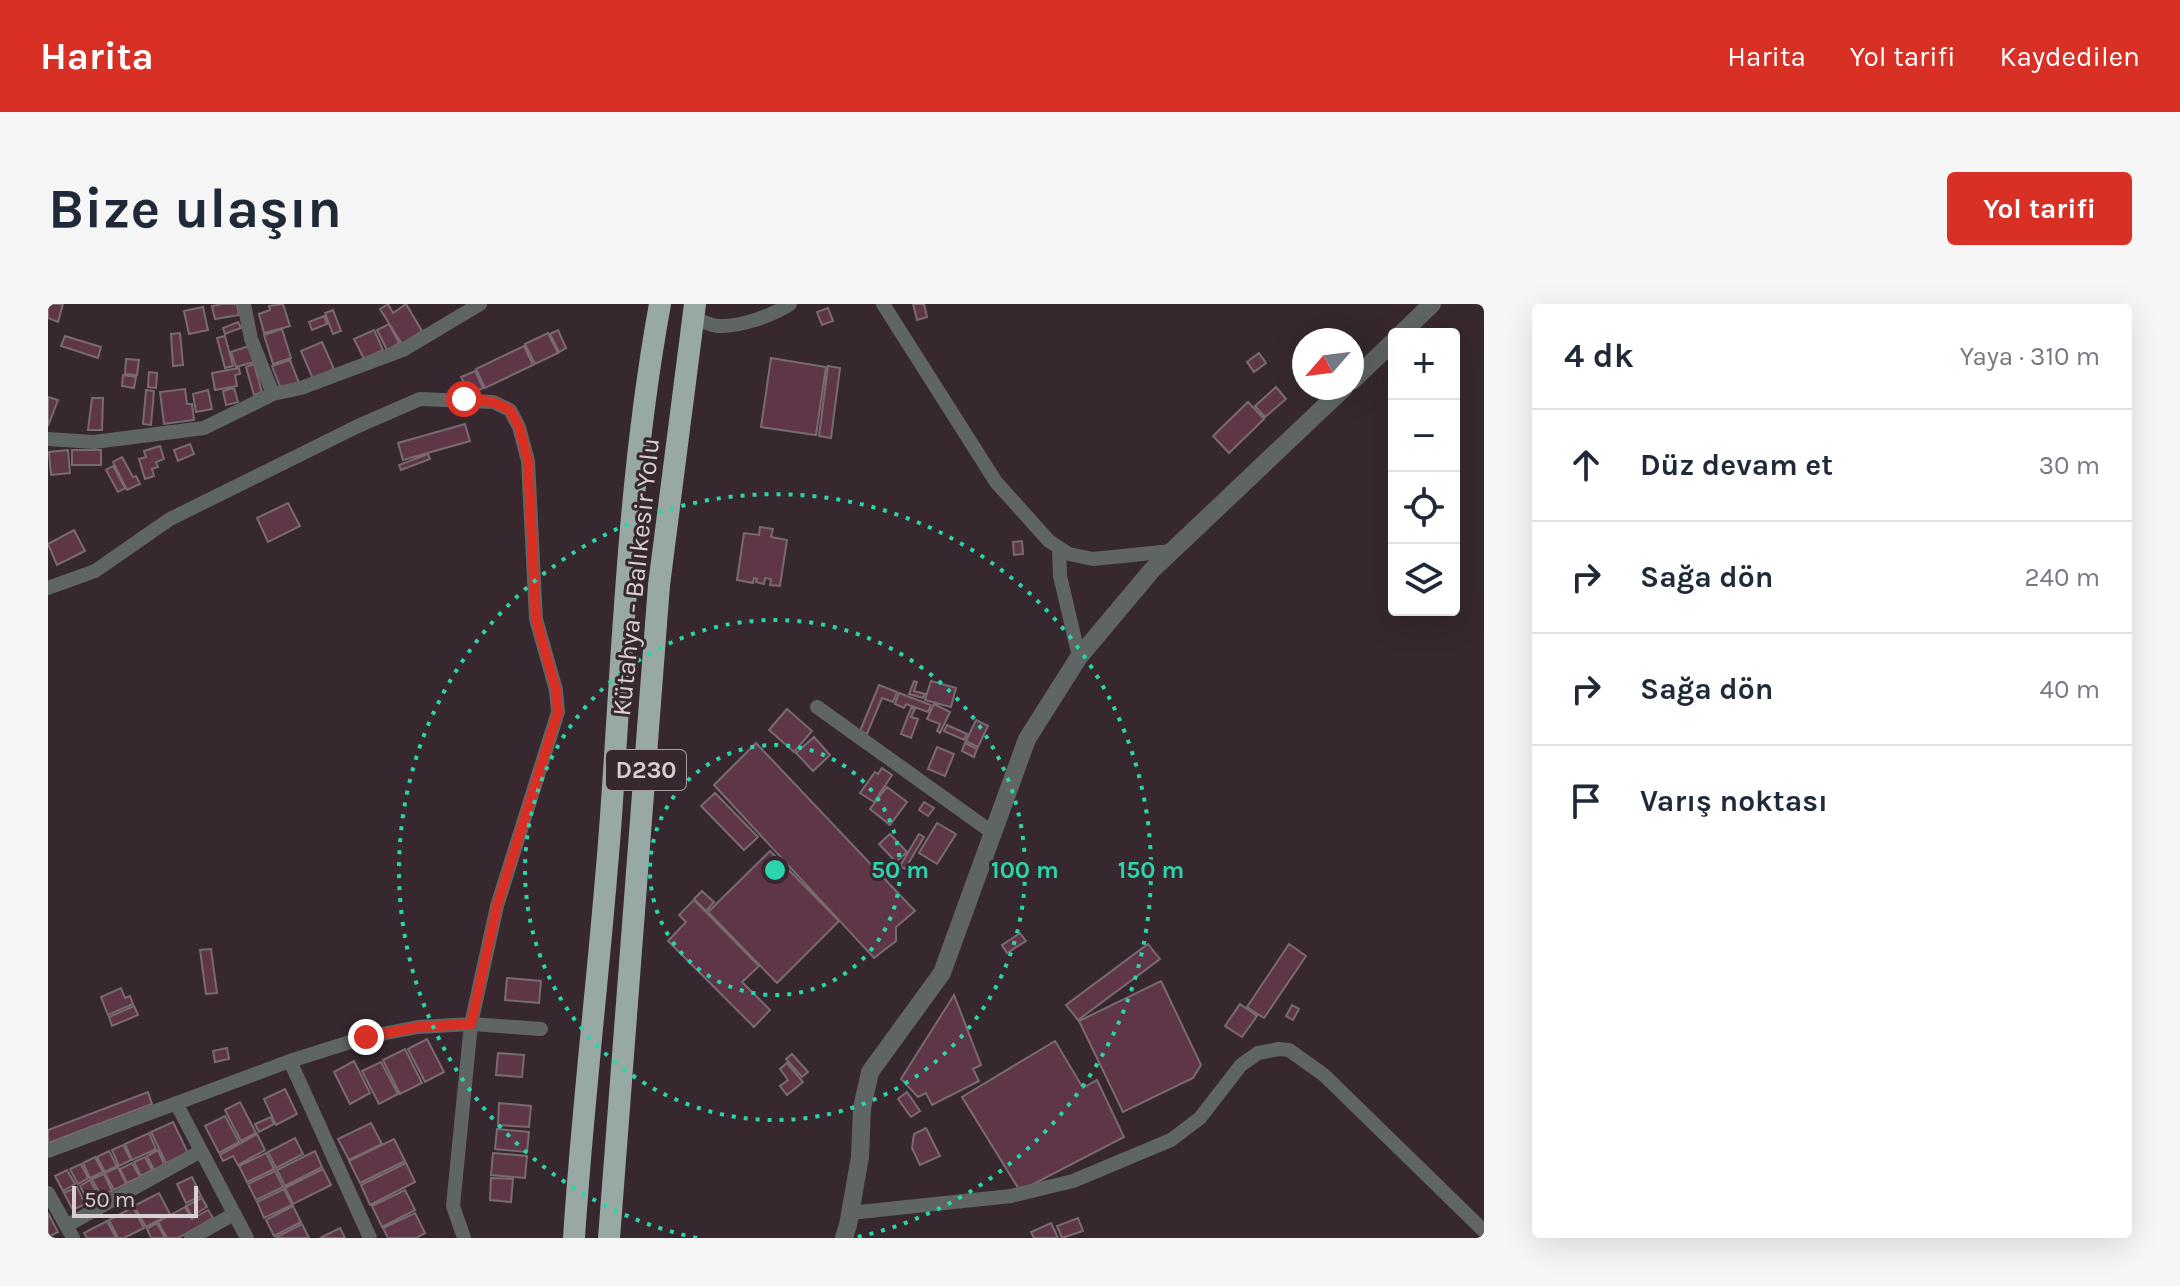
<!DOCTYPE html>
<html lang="tr">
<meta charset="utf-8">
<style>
body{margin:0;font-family:Karla,sans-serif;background:#f6f6f7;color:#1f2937}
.controls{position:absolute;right:24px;top:24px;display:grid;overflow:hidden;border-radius:8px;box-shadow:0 8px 32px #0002}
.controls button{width:72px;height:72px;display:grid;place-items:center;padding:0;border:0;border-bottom:2px solid #e0e1e3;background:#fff;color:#1f2937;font:40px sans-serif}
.compass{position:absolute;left:1244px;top:24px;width:72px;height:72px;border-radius:50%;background:#fff;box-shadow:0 8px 32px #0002;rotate:242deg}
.scale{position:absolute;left:24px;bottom:20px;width:126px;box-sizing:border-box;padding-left:8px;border:4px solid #d8cfd2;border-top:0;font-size:22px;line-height:28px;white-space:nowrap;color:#d8cfd2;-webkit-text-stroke:6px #36282e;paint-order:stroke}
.stop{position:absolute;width:24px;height:24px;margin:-18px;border:6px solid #d93025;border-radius:50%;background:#fff}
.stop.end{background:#d93025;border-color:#fff;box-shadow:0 2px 8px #0008}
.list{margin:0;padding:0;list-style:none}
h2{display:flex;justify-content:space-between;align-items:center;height:104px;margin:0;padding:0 32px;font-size:34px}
h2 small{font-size:26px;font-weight:400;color:#747a83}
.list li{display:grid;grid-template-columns:52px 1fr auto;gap:24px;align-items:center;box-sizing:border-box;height:112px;padding:0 32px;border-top:2px solid #e0e1e3}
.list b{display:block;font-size:30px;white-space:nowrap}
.list em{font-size:26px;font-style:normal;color:#747a83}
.icon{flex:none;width:44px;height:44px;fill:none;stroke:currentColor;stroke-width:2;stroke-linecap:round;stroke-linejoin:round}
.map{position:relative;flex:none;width:1436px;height:934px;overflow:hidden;border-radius:8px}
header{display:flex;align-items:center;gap:48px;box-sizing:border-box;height:112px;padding:0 40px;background:#d93025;color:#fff}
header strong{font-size:38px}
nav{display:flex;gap:44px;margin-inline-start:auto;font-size:28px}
.intro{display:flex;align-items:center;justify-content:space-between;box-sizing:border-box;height:192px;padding:0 48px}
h1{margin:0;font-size:56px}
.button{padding:20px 36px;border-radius:8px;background:#d93025;color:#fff;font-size:28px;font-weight:700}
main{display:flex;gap:48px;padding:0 48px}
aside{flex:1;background:#fff;border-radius:8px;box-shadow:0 8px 32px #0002}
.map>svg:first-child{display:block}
</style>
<header>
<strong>Harita</strong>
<nav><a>Harita</a><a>Yol tarifi</a><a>Kaydedilen</a></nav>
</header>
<div class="intro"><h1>Bize ulaşın</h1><a class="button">Yol tarifi</a></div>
<main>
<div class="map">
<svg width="1436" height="934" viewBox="0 0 1436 934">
<rect width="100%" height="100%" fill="#36282e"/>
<!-- building -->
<path fill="#5e3647" stroke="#796a70" stroke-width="2" d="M 0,0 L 15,0 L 10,18 L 0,14 Z
M 174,0 L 189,0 L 191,11 L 167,15 L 164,2 Z
M 235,0 L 242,22 L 216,29 L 211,10 L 222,6 L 221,2 Z
M 340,0 L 345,9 L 358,0 L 374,27 L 354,40 L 332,5 Z
M 865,0 L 876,0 L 879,13 L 869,16 Z
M 155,3 L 160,26 L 141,30 L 136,7 Z
M 780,4 L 785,17 L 774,21 L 769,8 Z
M 285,6 L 293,27 L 285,30 L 277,9 Z
M 276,12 L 279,20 L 264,26 L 261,18 Z
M 190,18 L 193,24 L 177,30 L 175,24 Z
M 341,20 L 351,39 L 339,46 L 329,26 Z
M 234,25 L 243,54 L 225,60 L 216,31 Z
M 326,26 L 335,46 L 316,55 L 306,35 Z
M 510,26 L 518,44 L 511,48 L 502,30 Z
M 132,29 L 135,61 L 125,62 L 123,30 Z
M 500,29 L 510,49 L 487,60 L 477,40 Z
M 17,32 L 53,43 L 50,54 L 13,42 Z
M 177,32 L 185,62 L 177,64 L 169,34 Z
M 274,38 L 286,65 L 265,75 L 253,47 Z
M 201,42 L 206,58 L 188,63 L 183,48 Z
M 476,42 L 485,61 L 437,84 L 428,65 Z
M 1211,49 L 1218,59 L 1206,68 L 1199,58 Z
M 723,54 L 778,63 L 768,131 L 713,123 Z
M 78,55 L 91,56 L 89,71 L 77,70 Z
M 242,56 L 251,79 L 233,85 L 224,62 Z
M 206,60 L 214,88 L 206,91 L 198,63 Z
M 780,62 L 792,64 L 783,134 L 771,132 Z
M 191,64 L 192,70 L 187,71 L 189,82 L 167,86 L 164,69 Z
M 427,67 L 435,84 L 422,90 L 413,73 Z
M 101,68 L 109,69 L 108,84 L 100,83 Z
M 75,71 L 88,73 L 86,84 L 74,82 Z
M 1228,83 L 1238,95 L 1217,113 L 1207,102 Z
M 186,84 L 190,98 L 178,101 L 175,87 Z
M 137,85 L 139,100 L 144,100 L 146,116 L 116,120 L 112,88 Z
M 98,86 L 106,87 L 103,121 L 95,120 Z
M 160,86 L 164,105 L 148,108 L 145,90 Z
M 0,93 L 10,96 L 0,122 Z
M 44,94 L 55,94 L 54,126 L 40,126 Z
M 1200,98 L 1216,115 L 1181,149 L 1165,132 Z
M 417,120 L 422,137 L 355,156 L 350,139 Z
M 142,140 L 146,150 L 130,157 L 126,146 Z
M 112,142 L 116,155 L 108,158 L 110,163 L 104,165 L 106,172 L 97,175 L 91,155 L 98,153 L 96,147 Z
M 20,146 L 22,169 L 3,171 L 1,148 Z
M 24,146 L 53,146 L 53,161 L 24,161 Z
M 380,150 L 382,155 L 353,166 L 351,161 Z
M 74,153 L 85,173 L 88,172 L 92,180 L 79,186 L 65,158 Z
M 65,162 L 77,184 L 70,188 L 58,166 Z
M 240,199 L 252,222 L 220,238 L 209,214 Z
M 712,223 L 725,225 L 723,233 L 739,236 L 732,282 L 722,281 L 723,275 L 717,274 L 716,280 L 708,278 L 709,275 L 706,274 L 705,279 L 689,276 L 696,229 L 711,231 Z
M 26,226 L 37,247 L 9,261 L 0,240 Z
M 974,237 L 975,250 L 966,251 L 965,238 Z
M 866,377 L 869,378 L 866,387 L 877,390 L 875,394 L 861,390 Z
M 883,377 L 908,384 L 903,403 L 877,396 Z
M 831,381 L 849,388 L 845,398 L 834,394 L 819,430 L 812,427 Z
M 851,389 L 883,401 L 880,408 L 858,400 L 856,404 L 847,400 Z
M 886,400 L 902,408 L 892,429 L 889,427 L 892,420 L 879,415 Z
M 863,404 L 867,405 L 863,413 L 870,415 L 863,434 L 853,430 Z
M 739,405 L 764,427 L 746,448 L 721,426 Z
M 928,416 L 940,422 L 930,443 L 918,437 Z
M 899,421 L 919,430 L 916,436 L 896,427 Z
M 766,433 L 782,451 L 765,467 L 748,449 Z
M 708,439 L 867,607 L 848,623 L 848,637 L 826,654 L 666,481 Z
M 917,439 L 929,445 L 926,453 L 914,447 Z
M 889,443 L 906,450 L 897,472 L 880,465 Z
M 834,464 L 844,471 L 826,498 L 812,489 L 827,468 L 830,470 Z
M 839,483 L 859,498 L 842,521 L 822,505 Z
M 667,489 L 710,533 L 696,546 L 653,502 Z
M 876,498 L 886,504 L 880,512 L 871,506 Z
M 889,519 L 908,530 L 889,560 L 871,549 Z
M 842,530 L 859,548 L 848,558 L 831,540 Z
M 871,530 L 876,533 L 857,565 L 852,562 Z
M 722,547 L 791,617 L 729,679 L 660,608 Z
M 654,587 L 666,598 L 658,607 L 646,595 Z
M 646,596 L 711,662 L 694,678 L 722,706 L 706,723 L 620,637 L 638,618 L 631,611 Z
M 972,629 L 978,637 L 959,649 L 954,641 Z
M 1100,640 L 1112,655 L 1030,716 L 1018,701 Z
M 1241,640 L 1258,652 L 1216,714 L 1199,703 Z
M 163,645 L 169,689 L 158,690 L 152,646 Z
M 459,674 L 493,677 L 491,699 L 457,696 Z
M 1113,677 L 1153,761 L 1145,774 L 1075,808 L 1031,717 Z
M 73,684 L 77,694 L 82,692 L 85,700 L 60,711 L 53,693 Z
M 906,691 L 933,761 L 925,765 L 931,777 L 884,801 L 878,789 L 870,793 L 853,775 Z
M 1192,700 L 1209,712 L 1194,733 L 1177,722 Z
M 1244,701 L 1251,705 L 1245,716 L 1238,712 Z
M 86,702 L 90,711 L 64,722 L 61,713 Z
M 379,735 L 396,768 L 377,778 L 360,745 Z
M 1007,737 L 1035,784 L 1049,776 L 1076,833 L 972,887 L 914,793 Z
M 179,744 L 181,755 L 167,758 L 165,747 Z
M 357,745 L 374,779 L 352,790 L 335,756 Z
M 450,749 L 476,751 L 474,773 L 448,771 Z
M 744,750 L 760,768 L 754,773 L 738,755 Z
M 306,757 L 322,789 L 302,800 L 286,768 Z
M 333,758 L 350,790 L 331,800 L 314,767 Z
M 739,759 L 755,778 L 739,791 L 732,782 L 740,776 L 732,765 Z
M 237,785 L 249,810 L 228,821 L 216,795 Z
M 100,788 L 104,800 L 0,839 L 0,826 Z
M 859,788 L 872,807 L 863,813 L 850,795 Z
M 192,798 L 208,829 L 193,837 L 177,806 Z
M 451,799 L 483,802 L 481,823 L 450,821 Z
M 177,812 L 191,838 L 171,849 L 157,822 Z
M 223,813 L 226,820 L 211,828 L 207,820 Z
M 125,818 L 140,849 L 118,859 L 103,828 Z
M 323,819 L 334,840 L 301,856 L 290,835 Z
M 878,824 L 892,852 L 872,861 L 864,844 L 866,830 Z
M 449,825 L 481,828 L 479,848 L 447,845 Z
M 101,829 L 108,845 L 84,856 L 77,840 Z
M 209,830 L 217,846 L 190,861 L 185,852 L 175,857 L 172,851 Z
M 247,834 L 255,850 L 228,864 L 220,848 Z
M 346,835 L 357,857 L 312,879 L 301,857 Z
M 75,841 L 83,856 L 71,862 L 64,846 Z
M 110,846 L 116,860 L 106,866 L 99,852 Z
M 61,847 L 69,862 L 57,868 L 49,853 Z
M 267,847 L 274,863 L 237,882 L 229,866 Z
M 218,849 L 226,865 L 199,878 L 191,862 Z
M 445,849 L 479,852 L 477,874 L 443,871 Z
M 47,853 L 55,868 L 42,874 L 35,859 Z
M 97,853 L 104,866 L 93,872 L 86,858 Z
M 84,859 L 92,873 L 79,879 L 72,865 Z
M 358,859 L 367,878 L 322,901 L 313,881 Z
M 33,860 L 40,874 L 30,880 L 22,865 Z
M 70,863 L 78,880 L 66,886 L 57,869 Z
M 275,865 L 283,881 L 245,900 L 237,884 Z
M 19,866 L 27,880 L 15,887 L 7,872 Z
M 227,867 L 235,883 L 208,896 L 200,880 Z
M 56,870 L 64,887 L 53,892 L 44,875 Z
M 144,873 L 153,892 L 138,899 L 129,880 Z
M 443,874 L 465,875 L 463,898 L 442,896 Z
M 42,876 L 51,893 L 41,899 L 32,882 Z
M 29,883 L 37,900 L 25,906 L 16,889 Z
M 236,885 L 244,901 L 216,914 L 209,898 Z
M 357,886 L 367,906 L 334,923 L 324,902 Z
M 111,889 L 122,910 L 98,923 L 86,902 Z
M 154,894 L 159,903 L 144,912 L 138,902 Z
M 245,902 L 253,918 L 226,932 L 218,916 Z
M 85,903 L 96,924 L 76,934 L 70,934 L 61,916 Z
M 137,903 L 144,915 L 160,906 L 165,914 L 130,934 L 119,934 L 110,918 Z
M 0,909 L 10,928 L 0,933 Z
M 367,909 L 377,929 L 368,934 L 340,934 L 335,924 Z
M 1030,914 L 1035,927 L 1014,934 L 1009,922 Z
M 59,917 L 68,934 L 39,934 L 36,929 Z
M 109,919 L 117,934 L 103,934 L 99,925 Z
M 1003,919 L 1010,934 L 986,934 L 983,928 Z
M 254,920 L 261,934 L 227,934 Z
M 292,924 L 297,934 L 272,934 Z"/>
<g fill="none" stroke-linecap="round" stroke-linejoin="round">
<!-- minor -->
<path stroke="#5e6563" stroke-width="14" d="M 196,0 L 203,35 L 225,90
M 835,0 L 948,178 L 1001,237 L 1021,250 L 1045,255 L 1124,247
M 644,14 C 652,16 661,21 669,22 C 693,23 723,12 742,0
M 0,135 L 46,138 L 156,124 L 225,90 L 253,84 L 355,46 L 432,0
M 1011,245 L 1012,272 L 1031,353
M 0,284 L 47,267 L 122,215 L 310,122 L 372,95 L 445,98 L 462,106 L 471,123 L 480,157 L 488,315 L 508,386 L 510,408 L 449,602 L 423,720 L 405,902 L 416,934
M 769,403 L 945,529
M 242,757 L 322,934
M 128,799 L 199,934
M 0,847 L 242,757 L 318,733 L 370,723 L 423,720 L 493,725
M 0,889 L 25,934
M 802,909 L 963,892 L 1025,877 L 1123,836 L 1152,814 L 1193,761 L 1210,749 L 1231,745 L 1241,746 L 1276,771 L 1436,927
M 18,922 L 153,847
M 143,934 L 186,910"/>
<!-- tertiary -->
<path stroke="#5e6563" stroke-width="18" d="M 1353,30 L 1384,0
M 1304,77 L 1346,37
M 796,934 L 800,921 L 812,853 L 814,804 L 822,768 L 894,669 L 979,435 L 1031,353 L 1104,266 L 1296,84"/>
<!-- trunk -->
<path stroke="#98a8a2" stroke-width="22" d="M 526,934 C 535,793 553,653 563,512 C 575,341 581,169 612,0
M 561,934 L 611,281 L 647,0"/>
</g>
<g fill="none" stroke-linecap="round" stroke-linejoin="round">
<!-- route -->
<path stroke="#d93025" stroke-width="10" d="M 318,733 L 370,723 L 423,720 L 449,602 L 510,408 L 508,386 L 488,315 L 480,157 L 471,123 L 462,106 L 445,98 L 416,95"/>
</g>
<!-- distance rings -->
<g fill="none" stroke="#2bd5ac" stroke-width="4" stroke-dasharray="4 8">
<circle cx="727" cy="566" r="125"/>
<circle cx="727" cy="566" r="250"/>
<path d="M649 934A376 376 0 1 1 805 934"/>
</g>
<g text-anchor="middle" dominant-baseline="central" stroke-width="6" stroke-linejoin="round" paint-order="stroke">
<!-- shield labels -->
<rect fill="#36282e" stroke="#a79da1" stroke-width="2" x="558" y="446" width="80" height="40" rx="6"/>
<g font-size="24" font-weight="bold" fill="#d8cfd2">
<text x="598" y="466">D230</text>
</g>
<!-- street labels -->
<g font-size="26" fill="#d8cfd2" stroke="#36282e">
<text transform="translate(588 273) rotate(-84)">Kütahya - Balıkesir Yolu</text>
</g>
</g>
<circle cx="727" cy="566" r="12" fill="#2bd5ac" stroke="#36282e" stroke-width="4"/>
<g font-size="24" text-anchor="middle" font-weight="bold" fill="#2bd5ac" stroke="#36282e" stroke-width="6" stroke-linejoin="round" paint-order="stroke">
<text x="852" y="574">50 m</text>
<text x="977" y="574">100 m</text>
<text x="1103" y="574">150 m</text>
</g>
</svg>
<div class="controls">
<button>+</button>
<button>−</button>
<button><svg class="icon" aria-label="locate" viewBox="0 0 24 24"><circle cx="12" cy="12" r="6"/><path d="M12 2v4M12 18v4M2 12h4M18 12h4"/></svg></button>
<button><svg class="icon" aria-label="layers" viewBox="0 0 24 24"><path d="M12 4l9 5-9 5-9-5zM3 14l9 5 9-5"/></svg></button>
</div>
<svg class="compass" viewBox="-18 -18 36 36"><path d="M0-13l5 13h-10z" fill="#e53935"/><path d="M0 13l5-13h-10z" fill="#747a83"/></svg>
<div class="scale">50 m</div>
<div class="stop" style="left:416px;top:95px"></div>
<div class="stop end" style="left:318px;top:733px"></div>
</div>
<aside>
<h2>4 dk<small>Yaya · 310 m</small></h2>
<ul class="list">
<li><svg class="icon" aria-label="ahead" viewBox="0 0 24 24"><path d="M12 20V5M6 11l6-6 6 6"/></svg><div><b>Düz devam et</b></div><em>30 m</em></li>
<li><svg class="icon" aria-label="right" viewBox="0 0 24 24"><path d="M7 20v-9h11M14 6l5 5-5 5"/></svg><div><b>Sağa dön</b></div><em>240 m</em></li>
<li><svg class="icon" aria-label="right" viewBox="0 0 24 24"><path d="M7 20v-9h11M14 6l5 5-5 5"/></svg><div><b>Sağa dön</b></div><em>40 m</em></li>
<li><svg class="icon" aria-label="arrive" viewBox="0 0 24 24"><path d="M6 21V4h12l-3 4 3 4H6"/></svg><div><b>Varış noktası</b></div></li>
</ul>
</aside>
</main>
